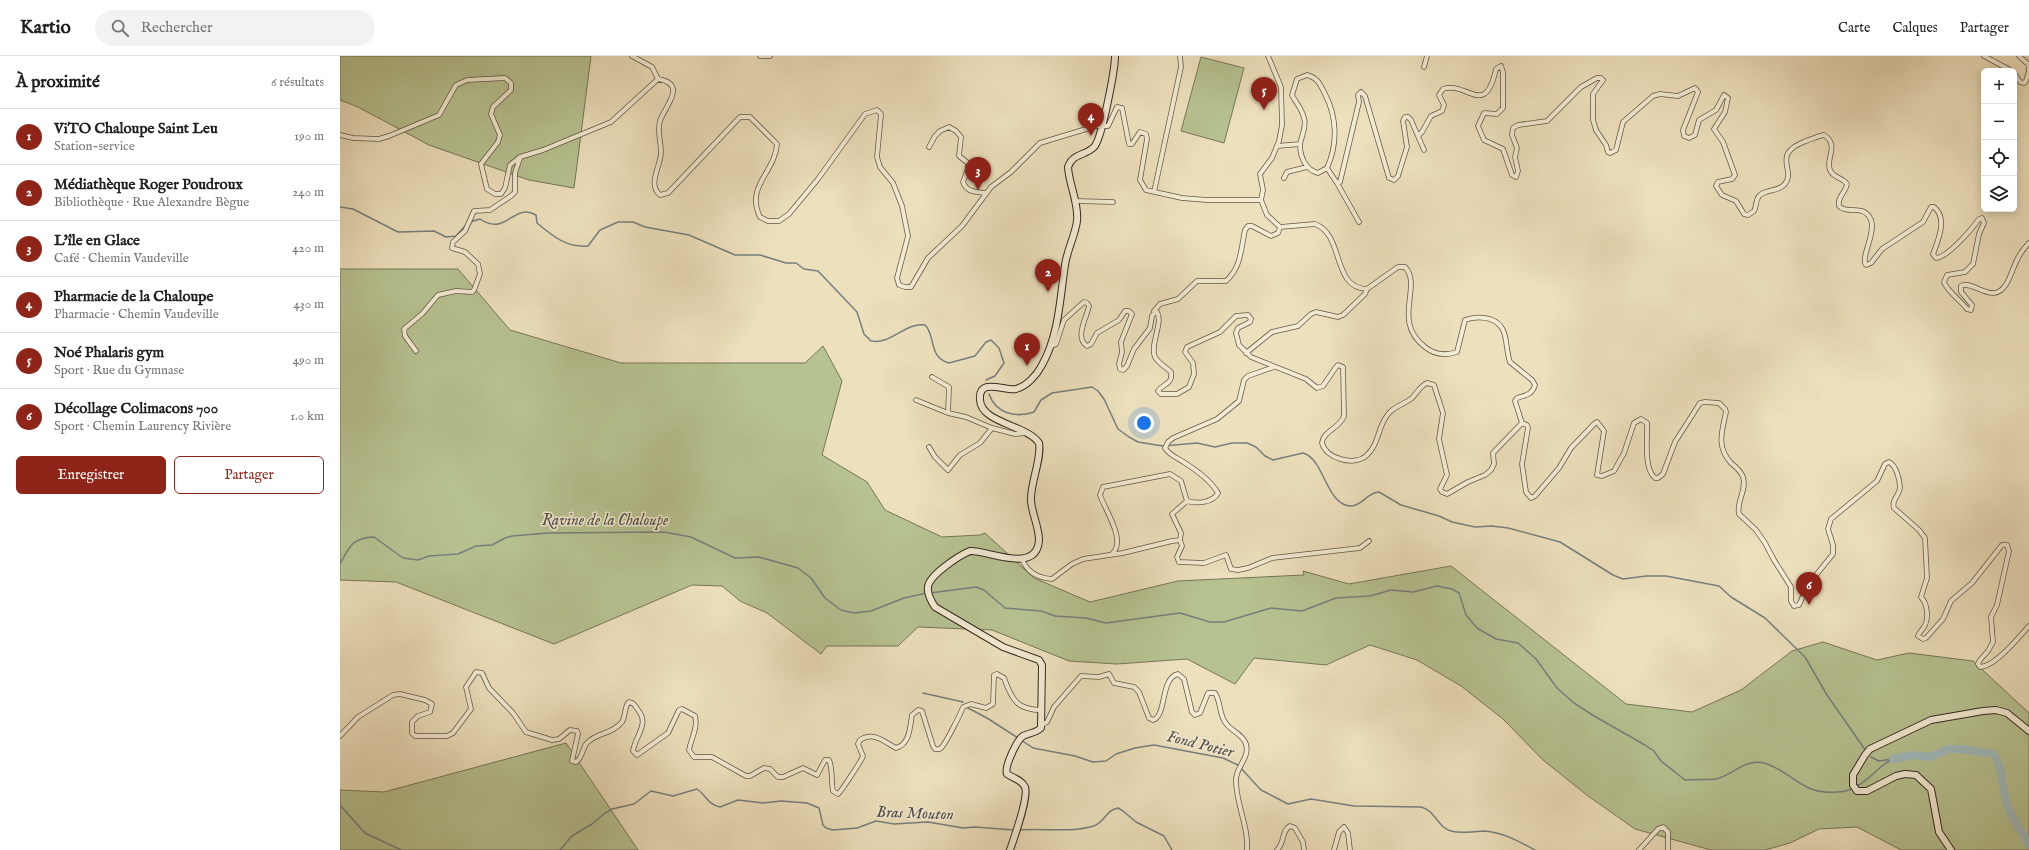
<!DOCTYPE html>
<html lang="fr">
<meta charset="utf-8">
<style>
body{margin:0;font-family:"IM FELL English",serif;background:#f2f2f2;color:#202124}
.controls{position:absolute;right:12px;top:12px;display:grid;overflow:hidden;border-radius:6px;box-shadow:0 2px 10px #0003}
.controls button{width:36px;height:36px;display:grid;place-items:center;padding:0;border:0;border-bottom:1px solid #e0e0e0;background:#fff;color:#202124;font:20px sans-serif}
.you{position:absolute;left:804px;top:367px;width:14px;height:14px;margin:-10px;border:3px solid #fff;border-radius:50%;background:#1a73e8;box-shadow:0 0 0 6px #1a73e833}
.badge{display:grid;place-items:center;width:26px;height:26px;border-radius:50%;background:#8f2418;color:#fff;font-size:13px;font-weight:700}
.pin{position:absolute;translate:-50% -33px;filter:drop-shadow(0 1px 2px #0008)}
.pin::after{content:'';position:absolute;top:21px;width:14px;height:12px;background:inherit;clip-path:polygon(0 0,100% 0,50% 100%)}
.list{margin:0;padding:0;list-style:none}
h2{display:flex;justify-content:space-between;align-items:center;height:52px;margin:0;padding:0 16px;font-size:17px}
h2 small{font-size:13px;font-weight:400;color:#757577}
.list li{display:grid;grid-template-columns:26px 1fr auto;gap:12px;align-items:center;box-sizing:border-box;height:56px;padding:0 16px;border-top:1px solid #e0e0e0}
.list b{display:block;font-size:15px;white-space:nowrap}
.list p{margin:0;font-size:13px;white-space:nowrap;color:#757577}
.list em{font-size:13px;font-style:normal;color:#757577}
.actions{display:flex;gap:8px;padding:12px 16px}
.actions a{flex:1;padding:9px 0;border:1px solid #8f2418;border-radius:6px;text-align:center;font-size:14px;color:#8f2418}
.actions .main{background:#8f2418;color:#fff}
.icon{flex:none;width:22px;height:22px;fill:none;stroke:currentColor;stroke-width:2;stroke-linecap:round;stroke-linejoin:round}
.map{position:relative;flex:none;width:1689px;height:794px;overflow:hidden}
header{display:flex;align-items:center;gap:24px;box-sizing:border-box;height:56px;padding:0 20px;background:#fff;border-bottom:1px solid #e0e0e0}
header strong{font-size:19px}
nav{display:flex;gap:22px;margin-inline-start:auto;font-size:14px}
.search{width:280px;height:36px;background:#f2f2f2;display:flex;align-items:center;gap:10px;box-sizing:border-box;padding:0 14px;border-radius:22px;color:#757577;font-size:15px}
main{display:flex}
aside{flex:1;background:#fff}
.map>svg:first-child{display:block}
</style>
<header>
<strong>Kartio</strong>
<div class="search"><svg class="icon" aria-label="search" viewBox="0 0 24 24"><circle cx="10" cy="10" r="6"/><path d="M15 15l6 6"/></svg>Rechercher</div>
<nav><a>Carte</a><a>Calques</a><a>Partager</a></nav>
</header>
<main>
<aside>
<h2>À proximité<small>6 résultats</small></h2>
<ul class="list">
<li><span class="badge">1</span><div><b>ViTO Chaloupe Saint Leu</b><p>Station-service</p></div><em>190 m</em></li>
<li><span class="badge">2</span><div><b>Médiathèque Roger Poudroux</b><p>Bibliothèque · Rue Alexandre Bègue</p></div><em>240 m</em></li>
<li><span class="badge">3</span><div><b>L'île en Glace</b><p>Café · Chemin Vaudeville</p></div><em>420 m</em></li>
<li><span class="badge">4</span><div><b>Pharmacie de la Chaloupe</b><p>Pharmacie · Chemin Vaudeville</p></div><em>430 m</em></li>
<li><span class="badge">5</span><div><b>Noé Phalaris gym</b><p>Sport · Rue du Gymnase</p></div><em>490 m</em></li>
<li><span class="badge">6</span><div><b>Décollage Colimacons 700</b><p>Sport · Chemin Laurency Rivière</p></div><em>1.0 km</em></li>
</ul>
<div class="actions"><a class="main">Enregistrer</a><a>Partager</a></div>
</aside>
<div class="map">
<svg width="1689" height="794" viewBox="0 0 1689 794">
<rect width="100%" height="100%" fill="#ede0bc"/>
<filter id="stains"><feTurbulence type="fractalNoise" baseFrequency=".005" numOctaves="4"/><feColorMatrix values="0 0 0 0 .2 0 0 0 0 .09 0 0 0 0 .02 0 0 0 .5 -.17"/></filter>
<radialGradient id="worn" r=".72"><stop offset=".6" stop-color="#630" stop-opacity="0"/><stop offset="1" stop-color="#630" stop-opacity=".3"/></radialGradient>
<!-- green -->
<path fill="#b7c291" stroke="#76765a" d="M 0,0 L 251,0 L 234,132 L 189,124 L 89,89 L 18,51 L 0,44 Z
M 861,1 L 904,12 L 884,87 L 841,75 Z
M 0,213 L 118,213 L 170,274 L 281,307 L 465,307 L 483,290 L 502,325 L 482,399 L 527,426 L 545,454 L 602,481 L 640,479 L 645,477 L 694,522 L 750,546 L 838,525 L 964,519 L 963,515 L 1009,528 L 1111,510 L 1286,648 L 1352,656 L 1401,634 L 1452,595 L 1483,586 L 1537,604 L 1569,597 L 1633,605 L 1689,657 L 1689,794 L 1561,794 L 1517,771 L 1479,773 L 1450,787 L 1425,794 L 1371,794 L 1295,773 L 1248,740 L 1203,704 L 1163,663 L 1121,630 L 1077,604 L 1030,589 L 986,609 L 914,602 L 895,628 L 847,603 L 777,608 L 729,605 L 652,574 L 578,571 L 558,590 L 487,590 L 481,598 L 427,557 L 400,545 L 382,530 L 352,529 L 214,588 L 56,526 L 0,524 Z
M 226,687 L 298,794 L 0,794 L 0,734 L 44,736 Z"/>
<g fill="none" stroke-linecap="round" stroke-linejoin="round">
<!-- stream -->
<path stroke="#75807f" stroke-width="1.5" d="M 0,151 L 13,153 L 58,176 L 94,175 L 106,181 L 116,180 L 126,169
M 130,166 L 140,163 C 167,181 173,146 196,159 L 197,167 C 213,180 226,192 248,190 L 260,174 L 278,166 L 293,166 L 305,171 L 349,179 L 395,199 L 420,199 L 446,207 L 456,207 L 464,213 L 478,215 L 517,256 L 524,278 L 531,285 C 551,289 565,266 585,269 C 596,279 588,302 609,307 L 635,300 L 646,286 L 651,284 L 659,292 L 664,307 L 655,320 L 646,324
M 649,338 C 656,358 676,362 694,356 L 701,344 L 712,337 L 752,331 L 758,335 L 764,343 L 778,373 L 789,381 L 798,386 L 823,390 L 857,387 L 875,391 L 892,387 L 907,387 L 916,391 L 925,400 L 933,404 L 963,397 C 985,403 986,451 1012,450 C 1023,449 1028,436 1039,436 L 1061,449 L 1099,460 L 1112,466 L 1135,471 L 1152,470 L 1168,472 L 1220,486 L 1273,519 L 1283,523 L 1306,520 L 1326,520 L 1379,530 L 1391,541 L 1425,562 L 1465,601 L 1487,639 L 1526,695
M 0,508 C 10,490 12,482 34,481 L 63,502 L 78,504 L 89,500 L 118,498 L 136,490 L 152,489 L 165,482 L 172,480 L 208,477 L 324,476 L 351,481 L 395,502 L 419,501 L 458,512 L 471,522 L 485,542 L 501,554 L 514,557 L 531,555 L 564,542 L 587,537
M 590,537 L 636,531 L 644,534 L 665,552 L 701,555 L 715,560 L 746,562 L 766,567 L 840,557 L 870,566 L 884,566 L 931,552 L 962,555 L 996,542 L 1030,540 L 1051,534 L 1073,536 L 1097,530 L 1112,533 L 1119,537 L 1126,559 L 1137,572 L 1156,583 L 1178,587 L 1196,603 L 1217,632 L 1234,647 L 1254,660 L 1305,689 L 1314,695 L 1321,705 L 1345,724 C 1355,723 1366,724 1376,723 C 1392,720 1405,702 1424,707 C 1454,716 1461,739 1496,736 C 1502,736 1508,735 1514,732
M 583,637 L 623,646
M 628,652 L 647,662 L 678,682
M 681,684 L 693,692 L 735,700 L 753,706 L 766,705 L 776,698 L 795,692 L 814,689 L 883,702 L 898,709 L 921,734 L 948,748 L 971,743 L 1014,750 L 1081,751 C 1096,755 1097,771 1111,775 C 1123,778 1134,775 1145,775 C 1162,776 1180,786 1195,794
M 1531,701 L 1539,705 L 1552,703
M 1517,730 C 1531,723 1539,709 1553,703
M 0,749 L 25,777 L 61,794
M 680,774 C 704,772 730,777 754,770 C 765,766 766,754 778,752 L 783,755 L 796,766 L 824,780 L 832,794
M 220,794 L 232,780 L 252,768 L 265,757 L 272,753 L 294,748 L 311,735 L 333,740 L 357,733 C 366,739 368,749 380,751 L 398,744 L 423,747 L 441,745 L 467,747 L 479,752 L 483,769 L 486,772 L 493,774 L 517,772 L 536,765 L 554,768 L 588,766 L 623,772 L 635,771 L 674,774"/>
<!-- river -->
<path stroke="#a0babd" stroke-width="8" d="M 1553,703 L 1571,699 L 1590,701 L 1609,693 L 1622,693 L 1653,698 C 1664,712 1661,731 1667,748 C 1671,763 1682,775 1689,789"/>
<!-- minor casing -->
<g stroke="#635748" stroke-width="5.5">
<path id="minor" d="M 292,0 L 312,11 L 318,23
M 420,0 L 430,0
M 1644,0 L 1672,15
M 1679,0 L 1689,9 L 1689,14
M 1084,11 L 1087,0
M 1674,17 L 1680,26 L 1684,27 L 1686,25 L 1689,15
M 967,19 C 978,22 980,28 985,38 C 997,61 998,88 987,112 L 978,117 C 966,114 960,101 960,89 C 961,80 967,72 964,62 C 962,53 956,47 952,39 L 957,23 Z
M 0,79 L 13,82 L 39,83 L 49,80 L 99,59 L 116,29 L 127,24 L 165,22 L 171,27 L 171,34 L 153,51 L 151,58 L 160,79 L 158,86 L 141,108 L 147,133 L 155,138 L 161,138 L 165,132 L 170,109 L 180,101 L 203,94 L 271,66 L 318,23 C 348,28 325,50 320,65 C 317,74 321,87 321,96 C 321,110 307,128 320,139 L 328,137 L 400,61 L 410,61 L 437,88 C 435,117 405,130 420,161 L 428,165 L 439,165 L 449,158 L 478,123 L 525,58 L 537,54 L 541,58 L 537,101 L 540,111 L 553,127 L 562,150 L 568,180 L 557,222 L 559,229 L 565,231 L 571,231 L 588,202 L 622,170 L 651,131 L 671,116 L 700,87 L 756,70 L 768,70 L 777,51 L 782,52 L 789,88 L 792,88 L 800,76 L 806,78 L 807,83 L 800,124 L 806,134 L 842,142 L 867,144 L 921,144
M 1078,80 L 1082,76 L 1091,60 L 1102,55 L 1104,49 L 1099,39 L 1103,33 C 1128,25 1145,63 1156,13 L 1161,10 L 1163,16 L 1163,52 L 1157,58 L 1144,57 L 1138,70 L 1144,84 L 1163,93 L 1172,119 L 1176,121 L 1178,115 L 1175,101 L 1177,92 L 1172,79 L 1173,72 L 1178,69 L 1207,65 L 1241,31 L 1257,22 L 1261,22 L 1263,24 L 1253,38 L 1253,64 L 1256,74 L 1266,89 L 1268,96 L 1270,97 L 1276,94 L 1283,66 L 1313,40 L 1320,38 L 1338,40 L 1355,32 L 1358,36 L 1343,74 L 1344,80 L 1349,82 L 1355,79 L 1359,64 L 1376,54 L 1384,39 L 1388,42 L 1385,56 L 1374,73 L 1383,86 L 1395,119 L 1392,123 L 1378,126 L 1376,130 L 1382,139 L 1396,145 L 1404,158 L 1408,159 L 1414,155 C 1417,150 1415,145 1419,140 C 1425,133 1437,136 1444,129 C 1458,114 1429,99 1466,85 C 1472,83 1478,80 1484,79 C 1500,89 1485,103 1490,114 C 1493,122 1502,121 1507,128 C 1506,136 1497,141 1499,150 C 1507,159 1524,147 1531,164 C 1536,178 1520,202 1526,209 L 1531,207 L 1542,193 L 1583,166 L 1591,151 L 1594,151 C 1608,162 1598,185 1593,198 L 1596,202 C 1608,201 1632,173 1639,163 L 1642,162 L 1644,167 L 1639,178 L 1633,208 L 1625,216 L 1607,219 L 1604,226 C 1606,234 1621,245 1627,253 L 1631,254 L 1632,249 L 1621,236 L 1621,230 C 1629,225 1643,238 1654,237 C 1668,236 1672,212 1678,202 C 1681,196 1685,191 1689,187
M 937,90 L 960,88
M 589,91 L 595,80 L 600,75 L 609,71 L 616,75 L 621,81 L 619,100 L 628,107 L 628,113 L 623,126 C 627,137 637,136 647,137
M 987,112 L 997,127 L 1000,126 L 1019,46 L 1018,39 L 1021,36 L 1025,40 L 1049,122 L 1054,124 L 1058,120 L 1067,91 L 1063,65 L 1065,61 L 1068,61 L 1071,64 L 1084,94
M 944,122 L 947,116 L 967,111
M 997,127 L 1019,166
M 814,136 L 841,11 L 840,0
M 921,144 L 923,134 L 920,118 L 932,102 L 939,85 L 942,69 L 941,31 L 928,0
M 735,145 L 773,146
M 940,171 L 975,168 C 1005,179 991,232 1027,233 L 1058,211 L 1065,211 C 1083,230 1051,265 1085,291 C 1095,299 1105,300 1117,296 L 1125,264 C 1133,261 1143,261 1150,263 C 1170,270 1164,289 1170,306 L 1192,324 L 1195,329 C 1192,339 1186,339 1177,342 L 1175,345 L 1182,367
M 814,255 L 820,248 L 838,243 L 857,225 L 886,225 C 901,212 901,193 905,174 L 908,170 L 912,170 L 931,180 L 938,177 L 940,171 L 927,159 L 921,144
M 710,291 L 716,288 L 724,264 L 744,246 L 747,247 L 749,250 C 747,261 734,282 747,290 L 751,288 L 757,277 L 779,264 L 785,255 L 789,255 L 792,258 L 781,286 L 782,296 L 779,308 L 780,313 L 783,314 L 787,310 L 794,293 L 810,272 L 812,260 L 816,255 C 825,264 809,289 815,301 C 818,307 826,311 831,316 C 833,329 823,327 818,335 L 821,338 L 837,338 L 849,331 L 854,318 L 853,307 L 845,296 L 847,291 L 880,276 L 896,260 L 908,259 L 911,263 L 910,266 L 898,272 L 896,277 L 899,289 L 911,301 L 966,323 L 977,332 L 983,330 L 996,311 L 998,309 L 1003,311 L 1004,360 C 1000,372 983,375 982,387 C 986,403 1014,410 1026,400 C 1040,388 1037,370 1049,357 C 1055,350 1065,348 1072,342 C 1077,337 1080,330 1087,327 L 1094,329 L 1103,357 L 1099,383 L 1107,419 L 1100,433 L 1102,436 L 1107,438 L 1128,426 L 1145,419 L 1151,414 L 1154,408 L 1153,397 L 1182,367 L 1187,369 L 1188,372 L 1182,408 L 1186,436 L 1191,442 L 1195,440 L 1219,412 L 1231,392 L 1255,367 L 1257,366 L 1264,375 L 1257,419 L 1262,420 L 1274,415 L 1284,397 L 1294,367 L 1301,363 L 1307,367 C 1308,381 1303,412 1315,422 L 1318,422 L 1323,418 L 1335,386 L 1360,347 L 1365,346 L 1379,347 L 1385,353 L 1386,356 C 1382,375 1376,391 1391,407 C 1396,411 1401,415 1403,421 C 1407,435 1396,445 1399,458 L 1416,474 L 1425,487 L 1434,504 L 1451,531 L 1451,545 L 1454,550 L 1459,549 L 1468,529 L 1493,498 L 1493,489 L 1488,473 L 1491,463 L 1537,425 L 1545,408 L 1549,406 C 1556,409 1560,424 1560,432 C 1559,440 1551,444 1554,452 L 1579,474 L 1585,482 L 1587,522 L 1581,541 C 1587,547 1589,561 1585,569 C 1583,574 1579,576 1578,580 L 1583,583 L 1586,582 L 1603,563 L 1611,545 L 1632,527 L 1662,489 L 1667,489 L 1669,495 L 1657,549 L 1651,561 L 1653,586 L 1648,595 L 1640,604 L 1638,608 L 1640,611 C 1655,611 1679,581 1689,570
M 76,295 L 65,280 L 64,273 L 82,258 L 98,239 L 116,235 L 132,236 L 134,234 L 140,218 L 138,208 L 125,196 L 112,192 L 113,186 L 125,175 L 134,155 L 150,154 L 171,140 L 175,136 L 175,117 L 180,102
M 906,297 L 932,276 L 958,270 L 971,258 L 976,256 L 998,261 L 1003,259 L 1025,238 L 1027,233
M 592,321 L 609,331 L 608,357
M 576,344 L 608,357 L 626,361 L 652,372 L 675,378 L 686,377
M 589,391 L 595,401 L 608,414 L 620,399 L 640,387 L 652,372
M 847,445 C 856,448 873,447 878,437 C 871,425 856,414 845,407 C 838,402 830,400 825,392 L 828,386 L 833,382 L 877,363 L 899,345 L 904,324 L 908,320 L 934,311
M 840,484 L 842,490 L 837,501 L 839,506 L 864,507 L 886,499 L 891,513 L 898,514 L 908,512 L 932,502 L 1020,492 L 1029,485
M 772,498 C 787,485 765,454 760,439 L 763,431 L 830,418 L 841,425 L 847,445
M 682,503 C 687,516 698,522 712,523 L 732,508 L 743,503 L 783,497 L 832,485 L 840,484 L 841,477 L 832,458 L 847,445
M 702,669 L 707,666 L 714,651 L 741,620 L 759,621 L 769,618 L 774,627 L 794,631 L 799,636 L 809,662 L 813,664 C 827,660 820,622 838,618 L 844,623 L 852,656 L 855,659 L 860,657 L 868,637 L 875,637 C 881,646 879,658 885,666 C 890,675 902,677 906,688 C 910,703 895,711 896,725 C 896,748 909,771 907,794
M 0,680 L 18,661 L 53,639 L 60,638 L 85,644 L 92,648 L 90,656 L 78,660 L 72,666 L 72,677 L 75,680 L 107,680 L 113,677 L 131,653 L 126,631 L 136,616 L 142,617 L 149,632 L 173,657 L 186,676 L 212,684 L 219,683 L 230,674 L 237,675 L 238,678 L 232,705 L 236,706 C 243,702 242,692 247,687 C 257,676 271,679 282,666 C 286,660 284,650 289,646 C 295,647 295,650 298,654 C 310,668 295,680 293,695 L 297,699 L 328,677 L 339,654 L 342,653 L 355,660 C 358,672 351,683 349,694 L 354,701 L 372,701 L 406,720 L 410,720 L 424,712 L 430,713 L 438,721 L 443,721 L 463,712 L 477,719 L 485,704 L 489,704 C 493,713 491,725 493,735 L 498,738 C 500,737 522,704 523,700 L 518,688 L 520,684 C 534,675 544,686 556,692 C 570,688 570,671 572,659 L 578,654 L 582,655 L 593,690 L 595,693 C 599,693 599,694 601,692 C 605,689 621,657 623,651 L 631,648 L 646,652 L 653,648 L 654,619 L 657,618 L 664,622 C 672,644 677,654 702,654
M 937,794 C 945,787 941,775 950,770 L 955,772 L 963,786 L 964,794
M 994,794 L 999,776 L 1004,771 L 1008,777 L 1010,794
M 1299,794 L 1318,773 L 1323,771 L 1328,776 L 1328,794"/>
</g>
<!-- secondary casing -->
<g stroke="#352922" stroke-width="8">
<path id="secondary" d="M 670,794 C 674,782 689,741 685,731 C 682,724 673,722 667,718 C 664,711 677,684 683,680 C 689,677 696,677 701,672 L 702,609 L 699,604 L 663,591 L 595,551 C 591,545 587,538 588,531 C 589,519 620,499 630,495 C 648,494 697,519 699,484 C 699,471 692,458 691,445 C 690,427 702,403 699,387 C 687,369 641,367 640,344 C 638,321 664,335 676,333 C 687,330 697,319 702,309 C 719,279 720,242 725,209 C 727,194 735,180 737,165 C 739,147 729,129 728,111 C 733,97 745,100 754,91 C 762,83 775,13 775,0
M 1611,794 L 1599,776 L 1591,733 L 1576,719 L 1565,718 L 1556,720 L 1527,735 L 1517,735 L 1513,729 L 1513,719 L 1525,699 L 1530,693 L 1591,664 L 1643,655 L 1656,654 L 1667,657 L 1689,675"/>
</g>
<!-- minor -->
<use href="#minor" stroke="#f3ebd3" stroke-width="4"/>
<!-- secondary -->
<use href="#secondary" stroke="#f3ebd3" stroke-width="6"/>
</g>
<g text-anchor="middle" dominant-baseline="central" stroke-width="3" stroke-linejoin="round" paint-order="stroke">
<!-- water labels -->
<g font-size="16" font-style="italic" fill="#504d49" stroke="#f3ebd3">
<text x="265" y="465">Ravine de la Chaloupe</text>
<text transform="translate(860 689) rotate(14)">Fond Potier</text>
<text transform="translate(575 758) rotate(2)">Bras Mouton</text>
</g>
</g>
<rect width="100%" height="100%" filter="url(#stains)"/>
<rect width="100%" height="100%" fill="url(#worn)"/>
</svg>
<div class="controls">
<button>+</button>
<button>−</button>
<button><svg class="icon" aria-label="locate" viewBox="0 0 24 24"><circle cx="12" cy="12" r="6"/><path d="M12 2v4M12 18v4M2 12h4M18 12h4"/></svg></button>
<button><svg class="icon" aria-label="layers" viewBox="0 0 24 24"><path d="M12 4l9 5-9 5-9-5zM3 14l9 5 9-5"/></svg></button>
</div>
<div class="you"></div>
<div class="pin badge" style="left:687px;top:310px">1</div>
<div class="pin badge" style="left:708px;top:236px">2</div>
<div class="pin badge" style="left:638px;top:134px">3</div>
<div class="pin badge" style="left:751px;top:80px">4</div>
<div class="pin badge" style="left:924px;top:54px">5</div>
<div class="pin badge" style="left:1469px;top:549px">6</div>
</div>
</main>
